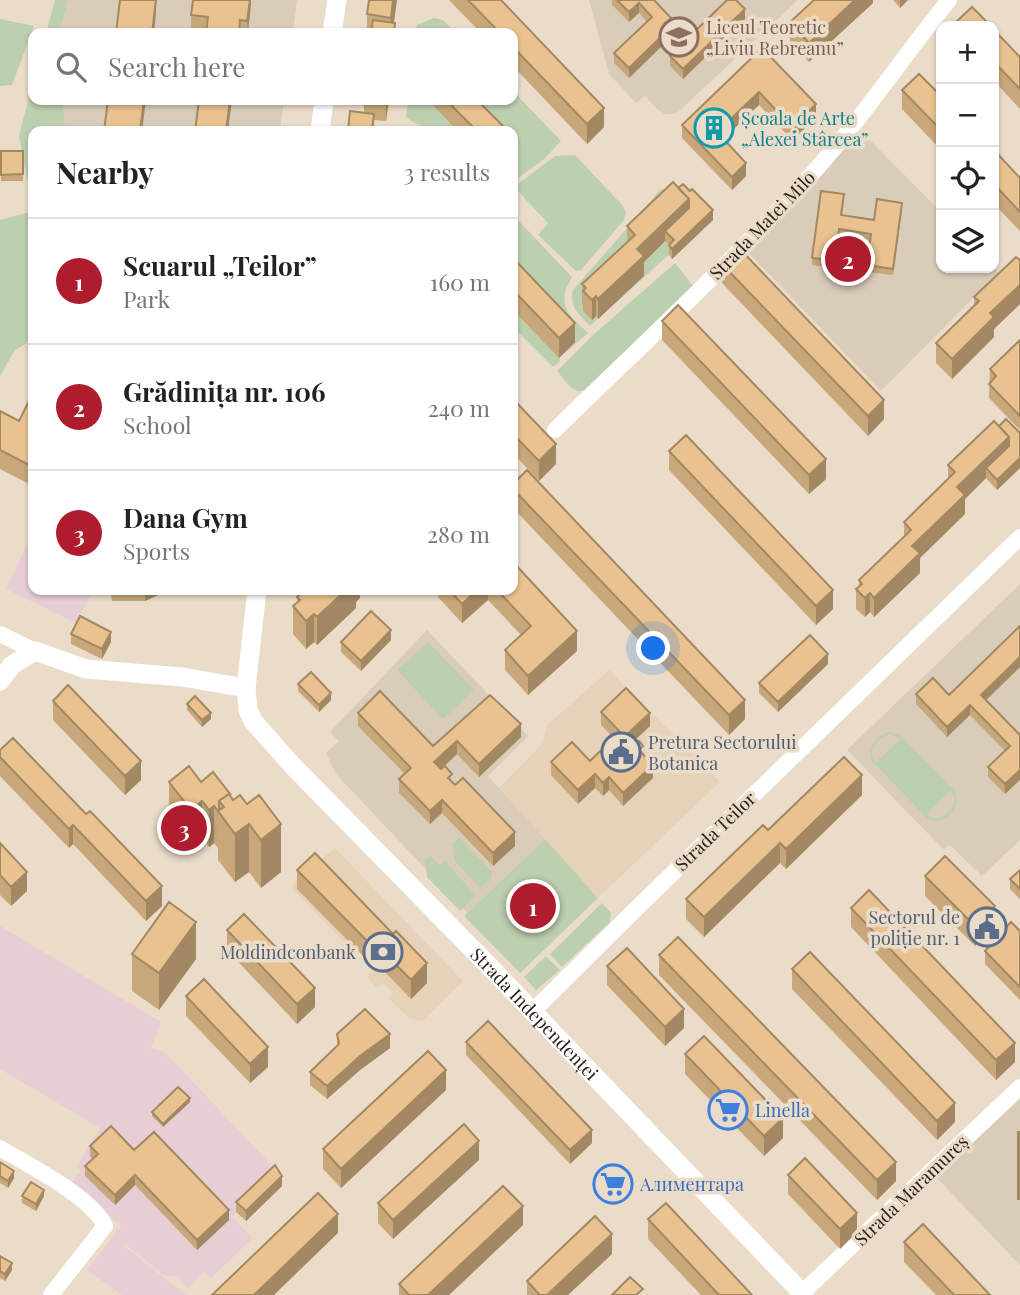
<!DOCTYPE html>
<meta charset="utf-8">
<style>
body{margin:0;font-family:"Playfair Display",serif;background:#f2f2f2;color:#222}
.controls{position:absolute;right:21px;top:21px;display:grid;overflow:hidden;border-radius:14px;box-shadow:0 2px 5px #0004}
.controls button{width:63px;height:63px;display:grid;place-items:center;padding:0;border:0;border-bottom:2px solid #e0e0e0;background:#fff;color:#222;font:35px sans-serif}
.you{position:absolute;left:654px;top:649px;width:24px;height:24px;margin:-18px;border:5px solid #fff;border-radius:50%;background:#1a73e8;box-shadow:0 0 0 10px #1a73e833}
.badge{display:grid;place-items:center;width:46px;height:46px;border-radius:50%;background:#af1c2e;color:#fff;font-size:23px;font-weight:700}
.pin{position:absolute;translate:-50% -50%;border:4px solid #fff;box-shadow:0 2px 7px #0006}
.list{margin:0;padding:0;list-style:none}
h2{display:flex;justify-content:space-between;align-items:center;height:91px;margin:0;padding:0 28px;font-size:30px}
h2 small{font-size:23px;font-weight:400;color:#767676}
.list li{display:grid;grid-template-columns:46px 1fr auto;gap:21px;align-items:center;box-sizing:border-box;height:126px;padding:0 28px;border-top:2px solid #e0e0e0}
.list b{display:block;font-size:26px;white-space:nowrap}
.list p{margin:0;font-size:23px;white-space:nowrap;color:#767676}
.list em{font-size:23px;font-style:normal;color:#767676}
.icon{flex:none;width:38px;height:38px;fill:none;stroke:currentColor;stroke-width:2;stroke-linecap:round;stroke-linejoin:round}
.map{position:relative;flex:none;width:1020px;height:1295px;overflow:hidden}
.search{position:absolute;background:#fff;box-shadow:0 2px 5px #0004;left:28px;top:28px;width:490px;height:77px;display:flex;align-items:center;gap:18px;box-sizing:border-box;padding:0 24px;border-radius:14px;color:#767676;font-size:26px}
.panel{position:absolute;background:#fff;box-shadow:0 2px 5px #0004;left:28px;top:126px;width:490px;height:469px;border-radius:14px}
.map>svg:first-child{display:block}
</style>
<div class="map">
<svg width="1020" height="1295" viewBox="0 0 1020 1295">
<rect width="100%" height="100%" fill="#ebdcc9"/>
<!-- built -->
<path fill="#e6d2b9" d="M 609,670 L 720,782 L 598,898 L 499,788 L 543,743 L 547,725 Z
M 335,848 L 463,981 L 423,1021 L 410,1019 L 388,998 L 393,993 L 383,983 L 377,988 L 367,977 L 375,968 L 354,947 L 351,950 L 292,888 L 296,880 Z"/>
<!-- industrial -->
<path fill="#e7cdd4" d="M 33,532 L 33,590 L 93,590 L 76,623 L 6,589 Z
M 0,926 L 161,1022 L 151,1048 L 163,1052 L 177,1065 L 278,1172 L 232,1217 L 253,1238 L 211,1278 L 204,1272 L 188,1288 L 181,1281 L 179,1276 L 165,1276 L 124,1244 L 123,1245 L 186,1295 L 122,1295 L 87,1270 L 121,1226 L 72,1181 L 80,1171 L 77,1166 L 100,1128 L 0,1069 Z"/>
<!-- education -->
<path fill="#d9ccb9" d="M 68,0 L 297,0 L 293,33 L 59,33 Z
M 589,0 L 798,0 L 678,112 L 672,114 L 665,114 L 658,110 L 645,96 L 636,103 L 609,74 Z
M 63,100 L 284,100 L 280,131 L 65,131 Z
M 858,128 L 941,212 L 941,268 L 994,268 L 998,273 L 881,391 L 747,251 Z
M 1020,584 L 1020,840 L 982,876 L 950,845 L 943,849 L 847,750 Z
M 427,630 L 528,736 L 488,776 L 545,839 L 467,913 L 336,774 L 326,753 L 339,741 L 330,732 Z
M 1020,1099 L 1020,1265 L 936,1177 Z"/>
<!-- green -->
<path fill="#bccfaf" fill-rule="evenodd" d="M 55,0 L 68,0 L 59,33 L 46,33 Z
M 434,18 L 443,20 L 456,33 L 416,33 L 417,25 Z
M 0,19 L 34,26 L 12,85 L 0,86 Z
M 33,81 L 33,100 L 63,100 L 65,131 L 33,131 L 33,340 L 15,350 L 0,376 L 0,220 L 33,211 L 19,136 Z
M 513,91 L 561,141 L 544,159 L 513,182 L 513,131 C 482,131 430,137 406,117 L 408,100 L 513,100 Z
M 575,155 L 623,206 L 626,213 L 624,220 L 581,270 L 576,271 L 538,235 L 548,223 L 514,187 L 555,156 Z
M 661,189 L 671,190 L 582,303 L 586,308 L 584,311 L 592,319 L 596,316 L 598,318 L 637,268 L 665,241 L 674,250 L 590,326 C 580,315 568,307 573,290 Z
M 513,215 L 572,277 C 570,282 566,287 565,293 C 561,312 577,322 588,333 L 559,358 L 560,361 L 553,367 L 513,327 Z
M 675,263 L 693,286 L 586,390 C 572,395 566,381 557,371 L 593,335 Z
M 428,642 L 474,690 L 443,719 L 397,670 Z
M 890,732 L 901,736 L 955,791 C 962,809 944,827 927,818 L 871,760 C 868,746 877,735 890,732 ZM 890,734 L 901,739 L 875,763 C 867,750 876,737 890,734 ZM 951,790 L 955,799 L 952,810 L 939,819 L 926,815 Z
M 459,837 L 492,872 L 492,877 L 480,888 L 455,861 L 452,844 Z
M 545,839 L 598,898 L 520,973 L 464,916 Z
M 431,856 L 440,866 L 445,861 L 476,896 L 460,911 L 427,877 L 425,861 Z
M 602,903 L 611,913 L 610,922 L 562,967 L 550,954 Z
M 546,956 L 560,970 L 536,990 L 524,977 Z"/>
<g fill="none" stroke-linecap="round" stroke-linejoin="round">
<!-- minor -->
<path stroke="#fff" stroke-width="16" d="M 555,430 C 641,346 730,264 811,175 C 861,120 902,58 949,0
M 0,634 L 35,651
M 533,1011 L 641,904 L 1020,537
M 0,1148 C 28,1165 92,1197 105,1226 L 51,1295
M 802,1293 L 1020,1087"/>
<!-- major -->
<g stroke="#fff" stroke-width="19">
<path d="M 332,33 L 337,0"/>
<path d="M 320,131 L 324,100"/>
<path id="s1" d="M 257,590 L 246,688 L 248,710 L 253,721 L 291,764 L 488,965 L 804,1295"/>
<path d="M 0,681 L 12,665 L 35,651 L 86,669 L 182,677 L 246,688"/>
</g>
</g>
<!-- wall -->
<path fill="#c8a77b" d="M 251,0 L 248,33 L 206,33 L 207,30 L 191,28 L 191,15 Z
M 369,0 L 397,0 L 394,23 L 395,33 L 367,33 L 367,14 Z
M 449,0 L 501,0 L 604,127 L 587,144 L 513,66 L 513,33 L 481,33 Z
M 612,0 L 654,0 L 689,37 L 745,19 L 683,79 L 670,66 L 670,56 L 674,51 L 665,43 L 629,78 L 614,63 L 614,53 L 647,22 L 639,13 L 629,22 L 612,5 Z
M 873,0 L 873,3 L 809,62 L 790,42 L 790,22 Z
M 893,0 L 908,0 L 900,8 Z
M 994,30 L 1020,57 L 1020,109 L 994,81 Z
M 762,48 L 816,118 L 792,140 L 759,105 L 723,139 L 746,176 L 732,190 L 682,138 L 682,125 Z
M 902,90 L 941,96 L 941,150 L 902,109 Z
M 364,100 L 389,100 L 386,121 L 374,120 L 374,131 L 364,113 Z
M 428,100 L 477,100 L 508,131 L 458,131 Z
M 994,150 L 1020,178 L 1020,231 L 994,204 Z
M 1,151 L 23,151 L 23,181 L 1,181 Z
M 844,201 L 842,215 L 874,220 L 902,209 L 893,275 L 867,272 L 870,240 L 839,236 L 835,268 L 812,265 L 812,258 Z
M 713,220 L 672,259 L 669,255 L 669,245 L 665,241 L 644,262 L 644,276 L 598,319 L 596,316 L 592,320 L 583,311 L 583,305 L 582,303 L 582,284 L 627,242 L 627,226 Z
M 513,258 L 575,342 L 559,358 L 513,310 Z
M 1020,260 L 1020,304 L 994,329 L 994,337 L 952,379 L 936,363 L 936,343 L 974,306 L 974,297 Z
M 722,264 L 884,419 L 868,436 L 722,283 Z
M 662,321 L 826,479 L 809,494 L 662,340 Z
M 1020,340 L 1020,430 L 989,398 L 990,369 Z
M 33,393 L 33,486 L 0,469 L 0,411 L 19,421 Z
M 513,399 L 556,464 L 539,481 L 513,453 Z
M 999,426 L 1020,433 L 1020,468 L 997,490 L 986,478 L 965,499 L 965,514 L 920,558 L 920,573 L 874,617 L 870,612 L 865,617 L 856,609 L 856,589 L 859,587 L 859,580 L 904,537 L 904,522 L 948,479 L 948,465 Z
M 669,451 L 833,609 L 816,625 L 669,470 Z
M 513,484 L 745,719 L 729,735 L 513,508 Z
M 110,590 L 167,590 L 167,591 L 145,601 L 112,601 Z
M 360,590 L 360,598 L 356,602 L 356,608 L 317,645 L 314,642 L 306,649 L 293,634 L 293,606 L 297,603 L 297,597 Z
M 438,590 L 513,590 L 577,651 L 528,695 L 505,670 L 505,650 L 521,635 L 488,600 L 462,623 L 438,597 Z
M 1020,626 L 1020,667 L 986,700 L 1020,735 L 1005,794 L 988,777 L 988,767 L 1005,751 L 970,715 L 947,737 L 916,704 L 916,694 L 949,695 Z
M 71,634 L 111,642 L 102,659 L 71,644 Z
M 391,640 L 361,671 L 341,652 L 341,642 Z
M 828,664 L 778,712 L 759,693 L 759,683 Z
M 298,684 L 331,700 L 319,712 L 298,691 Z
M 490,695 L 521,737 L 479,777 L 457,754 L 445,766 L 452,782 L 515,846 L 493,866 L 442,813 L 430,824 L 399,793 L 399,779 L 405,774 L 358,726 L 358,713 L 433,746 Z
M 53,701 L 141,780 L 125,795 L 53,720 Z
M 187,704 L 211,719 L 202,727 L 187,710 Z
M 601,712 L 650,726 L 632,743 L 643,755 L 653,778 L 623,806 L 609,790 L 603,796 L 595,788 L 578,804 L 551,775 L 551,762 L 590,761 L 614,738 L 601,725 Z
M 0,750 L 162,906 L 146,921 L 73,844 L 69,848 L 0,776 Z
M 169,782 L 201,782 L 233,800 L 240,795 L 281,872 L 261,888 L 249,872 L 235,882 L 218,860 L 218,848 L 214,843 L 209,847 L 202,838 L 191,847 L 169,819 Z
M 862,795 L 786,869 L 780,863 L 704,937 L 686,919 L 686,899 L 768,830 Z
M 0,843 L 27,891 L 11,906 L 0,895 Z
M 297,870 L 393,934 L 427,983 L 411,999 L 377,964 L 374,967 L 297,889 Z
M 1020,870 L 1020,899 L 1010,889 L 1010,879 Z
M 925,876 L 995,925 L 975,946 L 925,896 Z
M 851,908 L 1015,1062 L 996,1080 L 851,927 Z
M 227,930 L 315,1007 L 297,1024 L 227,950 Z
M 1020,931 L 1020,1000 L 985,964 L 985,951 Z
M 132,954 L 196,959 L 159,1010 L 132,991 Z
M 659,955 L 896,1181 L 877,1200 L 659,975 Z
M 607,966 L 684,1028 L 665,1046 L 607,985 Z
M 792,969 L 955,1122 L 937,1140 L 792,989 Z
M 186,996 L 268,1067 L 250,1083 L 186,1016 Z
M 337,1034 L 390,1048 L 360,1070 L 327,1099 L 310,1085 L 310,1072 L 337,1046 Z
M 466,1042 L 592,1143 L 570,1164 L 466,1055 Z
M 685,1054 L 783,1138 L 764,1156 L 685,1074 Z
M 446,1090 L 341,1188 L 323,1169 L 323,1149 Z
M 190,1102 L 163,1127 L 152,1116 L 152,1112 Z
M 90,1146 L 134,1150 L 229,1220 L 197,1250 L 135,1185 L 115,1205 L 85,1176 L 85,1166 L 93,1159 L 90,1156 Z
M 479,1160 L 393,1239 L 378,1223 L 378,1203 Z
M 0,1162 L 14,1178 L 8,1188 L 0,1183 Z
M 788,1175 L 857,1232 L 840,1249 L 788,1194 Z
M 282,1186 L 246,1221 L 236,1212 L 236,1202 Z
M 22,1196 L 44,1196 L 36,1211 L 22,1203 Z
M 648,1219 L 752,1295 L 701,1295 L 648,1239 Z
M 523,1225 L 449,1295 L 399,1295 L 399,1284 Z
M 904,1242 L 990,1295 L 936,1295 L 904,1262 Z
M 612,1254 L 568,1295 L 527,1295 L 527,1281 Z
M 0,1256 L 12,1270 L 5,1281 L 0,1278 Z"/>
<!-- shaded-wall -->
<path fill="#a38864" d="M 156,0 L 156,13 L 154,33 L 152,33 Z
M 250,0 L 251,0 L 251,4 L 248,33 L 247,21 Z
M 393,0 L 397,0 L 392,33 L 391,33 L 391,18 Z
M 855,0 L 873,0 L 873,3 L 809,62 L 809,43 Z
M 900,0 L 908,0 L 900,8 Z
M 639,3 L 639,13 L 629,22 L 629,12 Z
M 745,9 L 745,19 L 683,79 L 683,69 Z
M 665,33 L 665,43 L 629,78 L 629,68 Z
M 759,92 L 759,105 L 717,145 L 717,132 Z
M 144,100 L 146,100 L 142,131 L 140,131 Z
M 230,100 L 232,100 L 228,131 L 226,131 Z
M 386,100 L 389,100 L 386,121 Z
M 816,104 L 816,118 L 792,140 L 792,127 Z
M 604,108 L 604,127 L 587,144 L 587,124 Z
M 516,140 L 516,159 L 513,163 L 513,143 Z
M 746,163 L 746,176 L 732,190 L 732,177 Z
M 689,199 L 689,218 L 665,231 L 665,241 L 644,262 L 644,276 L 598,319 L 598,299 L 637,249 Z
M 902,203 L 902,209 L 893,275 L 893,269 Z
M 713,210 L 713,220 L 672,259 L 672,249 Z
M 1020,285 L 1020,304 L 994,329 L 994,337 L 952,379 L 952,359 L 990,313 Z
M 596,296 L 596,316 L 592,320 L 592,300 Z
M 575,323 L 575,342 L 559,358 L 559,338 Z
M 884,400 L 884,419 L 868,436 L 868,416 Z
M 1009,437 L 1009,456 L 986,468 L 986,478 L 965,499 L 965,514 L 920,558 L 920,573 L 874,617 L 874,598 L 912,546 L 957,487 Z
M 556,444 L 556,464 L 539,481 L 539,461 Z
M 1020,458 L 1020,468 L 997,490 L 997,480 Z
M 826,459 L 826,479 L 809,494 L 809,475 Z
M 148,590 L 167,590 L 167,591 L 145,601 L 145,591 Z
M 346,590 L 360,590 L 360,598 L 356,602 L 356,608 L 317,645 L 317,617 Z
M 477,590 L 488,590 L 488,600 L 462,623 L 462,604 Z
M 833,590 L 833,609 L 816,625 L 816,606 Z
M 870,593 L 870,612 L 865,617 L 865,598 Z
M 314,614 L 314,642 L 306,649 L 306,621 Z
M 391,630 L 391,640 L 361,671 L 361,661 Z
M 577,631 L 577,651 L 528,695 L 528,676 Z
M 111,632 L 111,642 L 102,659 L 102,649 Z
M 828,654 L 828,664 L 778,712 L 778,702 Z
M 1020,657 L 1020,667 L 981,705 L 981,695 Z
M 331,693 L 331,700 L 319,712 L 319,705 Z
M 745,700 L 745,719 L 729,735 L 729,715 Z
M 970,705 L 970,715 L 947,737 L 947,727 Z
M 211,713 L 211,719 L 202,727 L 202,720 Z
M 650,713 L 650,726 L 625,749 L 625,736 Z
M 521,724 L 521,737 L 479,777 L 479,764 Z
M 457,741 L 457,754 L 434,775 L 434,762 Z
M 141,761 L 141,780 L 125,795 L 125,776 Z
M 653,765 L 653,778 L 623,806 L 623,793 Z
M 1020,770 L 1020,780 L 1005,794 L 1005,784 Z
M 595,774 L 595,788 L 578,804 L 578,790 Z
M 862,775 L 862,795 L 786,869 L 786,849 Z
M 609,777 L 609,790 L 603,796 L 603,783 Z
M 442,800 L 442,813 L 430,824 L 430,811 Z
M 202,801 L 202,838 L 191,847 L 191,810 Z
M 214,806 L 214,843 L 209,847 L 209,810 Z
M 249,824 L 249,872 L 235,882 L 235,834 Z
M 281,824 L 281,872 L 261,888 L 261,840 Z
M 73,825 L 73,844 L 69,848 L 69,829 Z
M 515,832 L 515,846 L 493,866 L 493,853 Z
M 780,843 L 780,863 L 704,937 L 704,917 Z
M 27,872 L 27,891 L 11,906 L 11,887 Z
M 162,886 L 162,906 L 146,921 L 146,901 Z
M 995,906 L 995,925 L 975,946 L 975,926 Z
M 196,922 L 196,959 L 159,1010 L 159,973 Z
M 377,945 L 377,964 L 374,967 L 374,948 Z
M 427,963 L 427,983 L 411,999 L 411,980 Z
M 315,988 L 315,1007 L 297,1024 L 297,1004 Z
M 684,1009 L 684,1028 L 665,1046 L 665,1027 Z
M 390,1034 L 390,1048 L 360,1070 L 327,1099 L 327,1086 L 360,1056 Z
M 1015,1043 L 1015,1062 L 996,1080 L 996,1060 Z
M 268,1047 L 268,1067 L 250,1083 L 250,1064 Z
M 446,1070 L 446,1090 L 341,1188 L 341,1169 Z
M 190,1098 L 190,1102 L 163,1127 L 163,1124 Z
M 955,1103 L 955,1122 L 937,1140 L 937,1121 Z
M 783,1118 L 783,1138 L 764,1156 L 764,1136 Z
M 592,1130 L 592,1143 L 570,1164 L 570,1150 Z
M 479,1141 L 479,1160 L 393,1239 L 393,1220 Z
M 896,1162 L 896,1181 L 877,1200 L 877,1180 Z
M 14,1171 L 14,1178 L 8,1188 L 8,1181 Z
M 135,1175 L 135,1185 L 115,1205 L 115,1195 Z
M 282,1176 L 282,1186 L 246,1221 L 246,1211 Z
M 44,1190 L 44,1196 L 36,1211 L 36,1204 Z
M 523,1206 L 523,1225 L 449,1295 L 428,1295 Z
M 229,1210 L 229,1220 L 197,1250 L 197,1240 Z
M 857,1213 L 857,1232 L 840,1249 L 840,1229 Z
M 338,1214 L 338,1233 L 274,1295 L 254,1295 Z
M 612,1234 L 612,1254 L 568,1295 L 547,1295 Z
M 12,1263 L 12,1270 L 5,1281 L 5,1274 Z"/>
<!-- building -->
<path fill="#e9c28f" stroke="#a38864" stroke-width="2" d="M 120,0 L 156,0 L 152,33 L 116,33 Z
M 193,0 L 250,0 L 247,21 L 240,20 L 239,33 L 206,33 L 208,17 L 191,15 Z
M 369,0 L 393,0 L 391,18 L 367,14 Z
M 468,0 L 501,0 L 604,108 L 587,124 L 513,47 L 513,33 L 500,33 Z
M 617,0 L 654,0 L 689,37 L 727,0 L 736,0 L 745,9 L 683,69 L 670,56 L 679,47 L 665,33 L 629,68 L 614,53 L 652,17 L 639,3 L 629,12 Z
M 814,0 L 855,0 L 809,43 L 790,22 Z
M 972,7 L 991,26 L 960,26 L 956,22 Z
M 373,20 L 395,23 L 394,33 L 371,33 Z
M 994,30 L 1020,57 L 1020,89 L 994,62 Z
M 762,48 L 816,104 L 792,127 L 759,92 L 717,132 L 746,163 L 732,177 L 682,125 Z
M 919,74 L 941,96 L 941,130 L 902,90 Z
M 108,100 L 144,100 L 140,131 L 104,131 Z
M 199,100 L 230,100 L 226,131 L 195,131 Z
M 446,100 L 477,100 L 508,131 L 477,131 Z
M 350,111 L 374,114 L 372,131 L 348,131 Z
M 994,150 L 1020,178 L 1020,212 L 994,184 Z
M 1,151 L 23,151 L 23,174 L 1,175 Z
M 673,182 L 689,199 L 637,249 L 644,256 L 598,299 L 596,296 L 592,300 L 583,291 L 586,288 L 582,284 L 635,235 L 627,226 Z
M 683,184 L 690,191 L 692,189 L 713,210 L 672,249 L 669,245 L 674,240 L 665,231 L 689,208 L 689,199 L 678,188 Z
M 821,191 L 844,194 L 841,215 L 874,220 L 877,199 L 902,203 L 893,269 L 867,265 L 871,234 L 839,229 L 835,261 L 812,258 Z
M 739,248 L 884,400 L 868,416 L 722,264 Z
M 1016,257 L 1020,260 L 1020,285 L 990,313 L 994,317 L 952,359 L 936,343 L 979,301 L 974,297 Z
M 513,258 L 575,323 L 559,338 L 513,290 Z
M 678,305 L 826,459 L 809,475 L 662,321 Z
M 1020,340 L 1020,416 L 989,384 L 996,376 L 990,369 Z
M 33,393 L 33,467 L 0,450 L 0,411 L 19,421 Z
M 513,399 L 556,444 L 539,461 L 513,434 Z
M 1006,419 L 1020,433 L 1020,458 L 997,480 L 986,468 L 1009,446 L 1009,437 L 999,426 Z
M 994,421 L 1009,437 L 957,487 L 965,495 L 912,546 L 920,553 L 874,598 L 870,593 L 865,598 L 856,589 L 862,584 L 859,580 L 911,530 L 904,522 L 955,472 L 948,465 Z
M 686,435 L 833,590 L 816,606 L 669,451 Z
M 527,470 L 745,700 L 729,715 L 513,489 L 513,484 Z
M 513,562 L 577,631 L 528,676 L 505,650 L 531,626 L 497,590 L 513,590 Z
M 112,590 L 148,590 L 145,591 L 112,591 Z
M 304,590 L 346,590 L 317,617 L 314,614 L 306,621 L 293,606 L 300,600 L 297,597 Z
M 449,590 L 477,590 L 462,604 Z
M 371,611 L 391,630 L 361,661 L 341,642 Z
M 80,616 L 111,632 L 102,649 L 71,634 Z
M 1020,626 L 1020,657 L 981,695 L 1020,735 L 1020,770 L 1005,784 L 988,767 L 1010,746 L 970,705 L 947,727 L 916,694 L 933,678 L 949,695 Z
M 810,635 L 828,654 L 778,702 L 759,683 Z
M 311,672 L 331,693 L 319,705 L 298,684 Z
M 68,685 L 141,761 L 125,776 L 53,701 Z
M 626,688 L 650,713 L 625,736 L 634,745 L 639,741 L 643,746 L 639,750 L 653,765 L 623,793 L 609,777 L 603,783 L 595,774 L 578,790 L 551,762 L 572,742 L 590,761 L 620,732 L 601,712 Z
M 380,691 L 433,746 L 490,695 L 521,724 L 479,764 L 457,741 L 434,762 L 441,769 L 445,766 L 452,774 L 448,778 L 455,785 L 463,778 L 515,832 L 493,853 L 442,800 L 430,811 L 399,779 L 411,768 L 358,713 Z
M 195,696 L 211,713 L 202,720 L 187,704 Z
M 13,738 L 86,814 L 90,811 L 162,886 L 146,901 L 73,825 L 69,829 L 0,757 L 0,750 Z
M 844,757 L 862,775 L 786,849 L 780,843 L 704,917 L 686,899 L 763,825 L 768,830 Z
M 189,766 L 201,782 L 213,772 L 231,795 L 229,794 L 219,801 L 219,810 L 218,811 L 214,806 L 209,810 L 202,801 L 191,810 L 169,782 Z
M 229,794 L 233,800 L 240,795 L 247,804 L 259,795 L 281,824 L 261,840 L 249,824 L 235,834 L 218,811 L 224,807 L 219,801 Z
M 0,843 L 27,872 L 11,887 L 0,875 Z
M 315,853 L 393,934 L 396,931 L 427,963 L 411,980 L 377,945 L 374,948 L 297,870 Z
M 945,856 L 995,906 L 975,926 L 925,876 Z
M 1020,870 L 1020,889 L 1010,879 Z
M 869,890 L 1015,1043 L 996,1060 L 851,908 Z
M 169,902 L 196,922 L 159,973 L 132,954 Z
M 244,914 L 315,988 L 297,1004 L 227,930 Z
M 1011,922 L 1020,931 L 1020,987 L 985,951 Z
M 678,937 L 896,1162 L 877,1180 L 659,955 Z
M 627,948 L 684,1009 L 665,1027 L 607,966 Z
M 810,952 L 955,1103 L 937,1121 L 792,969 Z
M 204,979 L 268,1047 L 250,1064 L 186,996 Z
M 365,1009 L 390,1034 L 360,1056 L 327,1086 L 310,1072 L 339,1044 L 337,1034 Z
M 488,1021 L 592,1130 L 570,1150 L 466,1042 Z
M 704,1036 L 783,1118 L 764,1136 L 685,1054 Z
M 428,1051 L 446,1070 L 341,1169 L 323,1149 Z
M 178,1087 L 190,1098 L 163,1124 L 152,1112 Z
M 464,1124 L 479,1141 L 393,1220 L 378,1203 Z
M 111,1126 L 134,1150 L 154,1132 L 229,1210 L 197,1240 L 135,1175 L 115,1195 L 85,1166 L 98,1154 L 90,1146 Z
M 1018,1132 L 1020,1132 L 1020,1199 L 1018,1199 Z
M 805,1158 L 857,1213 L 840,1229 L 788,1175 Z
M 0,1162 L 14,1171 L 8,1181 L 0,1176 Z
M 275,1165 L 282,1176 L 246,1211 L 236,1202 Z
M 31,1182 L 44,1190 L 36,1204 L 22,1196 Z
M 503,1186 L 523,1206 L 428,1295 L 409,1295 L 399,1284 Z
M 318,1193 L 338,1214 L 254,1295 L 212,1295 Z
M 666,1203 L 752,1295 L 719,1295 L 648,1219 Z
M 595,1216 L 612,1234 L 547,1295 L 538,1295 L 539,1294 L 527,1281 Z
M 923,1224 L 990,1295 L 954,1295 L 904,1242 Z
M 0,1256 L 12,1263 L 5,1274 L 0,1271 Z
M 630,1277 L 643,1289 L 636,1295 L 612,1295 Z"/>
<!-- icons -->
<defs>
<g id="school-ring" transform="scale(2.0125)"><circle r="9.5" fill="#ebdcc9" stroke="#8d6e63" stroke-width="1.5"/><path d="M0-5L7-2L0 1L-7-2ZM-4 1L0 2.5L4 1V4Q0 6-4 4Z" fill="#8d6e63"/></g>
<g id="building-ring" transform="scale(2.0125)"><circle r="9.5" fill="#ebdcc9" stroke="#0f9aa8" stroke-width="1.5"/><path d="M-4-6H4V6H1V3H-1V6H-4ZM-2.5-4.3h1.7v1.8h-1.7ZM.8-4.3h1.7v1.8H.8ZM-2.5-1h1.7V.8h-1.7ZM.8-1h1.7V.8H.8Z" fill="#0f9aa8"/></g>
<g id="civic-ring" transform="scale(2.0125)"><circle r="9.5" fill="#ebdcc9" stroke="#5c6f8a" stroke-width="1.5"/><path d="M-.6-6.5H3V-4.5H.6V-3L4-1V1h2V6H-6V1h2V-1L-.6-3ZM-1.2 2.5V6h2.4V2.5Z" fill="#5c6f8a"/></g>
<g id="bank-ring" transform="scale(2.0125)"><circle r="9.5" fill="#ebdcc9" stroke="#5c6f8a" stroke-width="1.5"/><path d="M-6-4H6V4H-6ZM0-2.3a2.3 2.3 0 1 0 0 4.6a2.3 2.3 0 1 0 0-4.6Z" fill="#5c6f8a"/></g>
<g id="supermarket-ring" transform="scale(2.0125)"><circle r="9.5" fill="#ebdcc9" stroke="#3f7fe0" stroke-width="1.5"/><path d="M-6-5.5h2.5l.6 2H6L4.5 2H-2.5L-4.4-4H-6ZM-1.5 3.2a1.3 1.3 0 1 0 .1 0ZM3 3.2a1.3 1.3 0 1 0 .1 0Z" fill="#3f7fe0"/></g>
</defs>
<g fill-rule="evenodd">
<use href="#school-ring" x="679" y="37"/>
<use href="#building-ring" x="714" y="128"/>
<use href="#civic-ring" x="621" y="752"/>
<use href="#civic-ring" x="987" y="927"/>
<use href="#bank-ring" x="383" y="952"/>
<use href="#supermarket-ring" x="728" y="1110"/>
<use href="#supermarket-ring" x="613" y="1184"/>
</g>
<g text-anchor="middle" dominant-baseline="central" stroke-width="7" stroke-linejoin="round" paint-order="stroke">
<!-- education labels -->
<g font-size="18" fill="#785e54" stroke="#ebdcc9" text-anchor="start">
<text x="706" y="27">Liceul Teoretic<tspan x="706" dy="21">„Liviu Rebreanu”</tspan></text>
</g>
<!-- culture labels -->
<g font-size="18" fill="#0d838f" stroke="#ebdcc9" text-anchor="start">
<text x="741" y="118">Școala de Arte<tspan x="741" dy="21">„Alexei Stârcea”</tspan></text>
</g>
<!-- street labels -->
<g font-size="18" fill="#241e17" stroke="#ebdcc9">
<text transform="translate(762 225) rotate(-46)">Strada Matei Milo</text>
<text transform="translate(715 831) rotate(-44)">Strada Teilor</text>
<text stroke="none"><textPath href="#s1" startOffset="539">Strada Independenței</textPath></text>
<text transform="translate(911 1190) rotate(-44)">Strada Maramureș</text>
</g>
<!-- service labels -->
<g font-size="18" fill="#4e5e75" stroke="#ebdcc9" text-anchor="end">
<text x="648" y="742" text-anchor="start">Pretura Sectorului<tspan x="648" dy="21">Botanica</tspan></text>
<text x="960" y="917">Sectorul de<tspan x="960" dy="21">poliție nr. 1</tspan></text>
<text x="356" y="952">Moldindconbank</text>
</g>
<!-- shop labels -->
<g font-size="18" fill="#366cbe" stroke="#ebdcc9" text-anchor="start">
<text x="755" y="1110">Linella</text>
<text x="640" y="1184">Алиментара</text>
</g>
</g>
</svg>
<div class="controls">
<button>+</button>
<button>−</button>
<button><svg class="icon" aria-label="locate" viewBox="0 0 24 24"><circle cx="12" cy="12" r="6"/><path d="M12 2v4M12 18v4M2 12h4M18 12h4"/></svg></button>
<button><svg class="icon" aria-label="layers" viewBox="0 0 24 24"><path d="M12 4l9 5-9 5-9-5zM3 14l9 5 9-5"/></svg></button>
</div>
<div class="you"></div>
<div class="pin badge" style="left:533px;top:906px">1</div>
<div class="pin badge" style="left:848px;top:259px">2</div>
<div class="pin badge" style="left:184px;top:828px">3</div>
<div class="search"><svg class="icon" aria-label="search" viewBox="0 0 24 24"><circle cx="10" cy="10" r="6"/><path d="M15 15l6 6"/></svg>Search here</div>
<section class="panel">
<h2>Nearby<small>3 results</small></h2>
<ul class="list">
<li><span class="badge">1</span><div><b>Scuarul „Teilor”</b><p>Park</p></div><em>160 m</em></li>
<li><span class="badge">2</span><div><b>Grădinița nr. 106</b><p>School</p></div><em>240 m</em></li>
<li><span class="badge">3</span><div><b>Dana Gym</b><p>Sports</p></div><em>280 m</em></li>
</ul>
</section>
</div>
